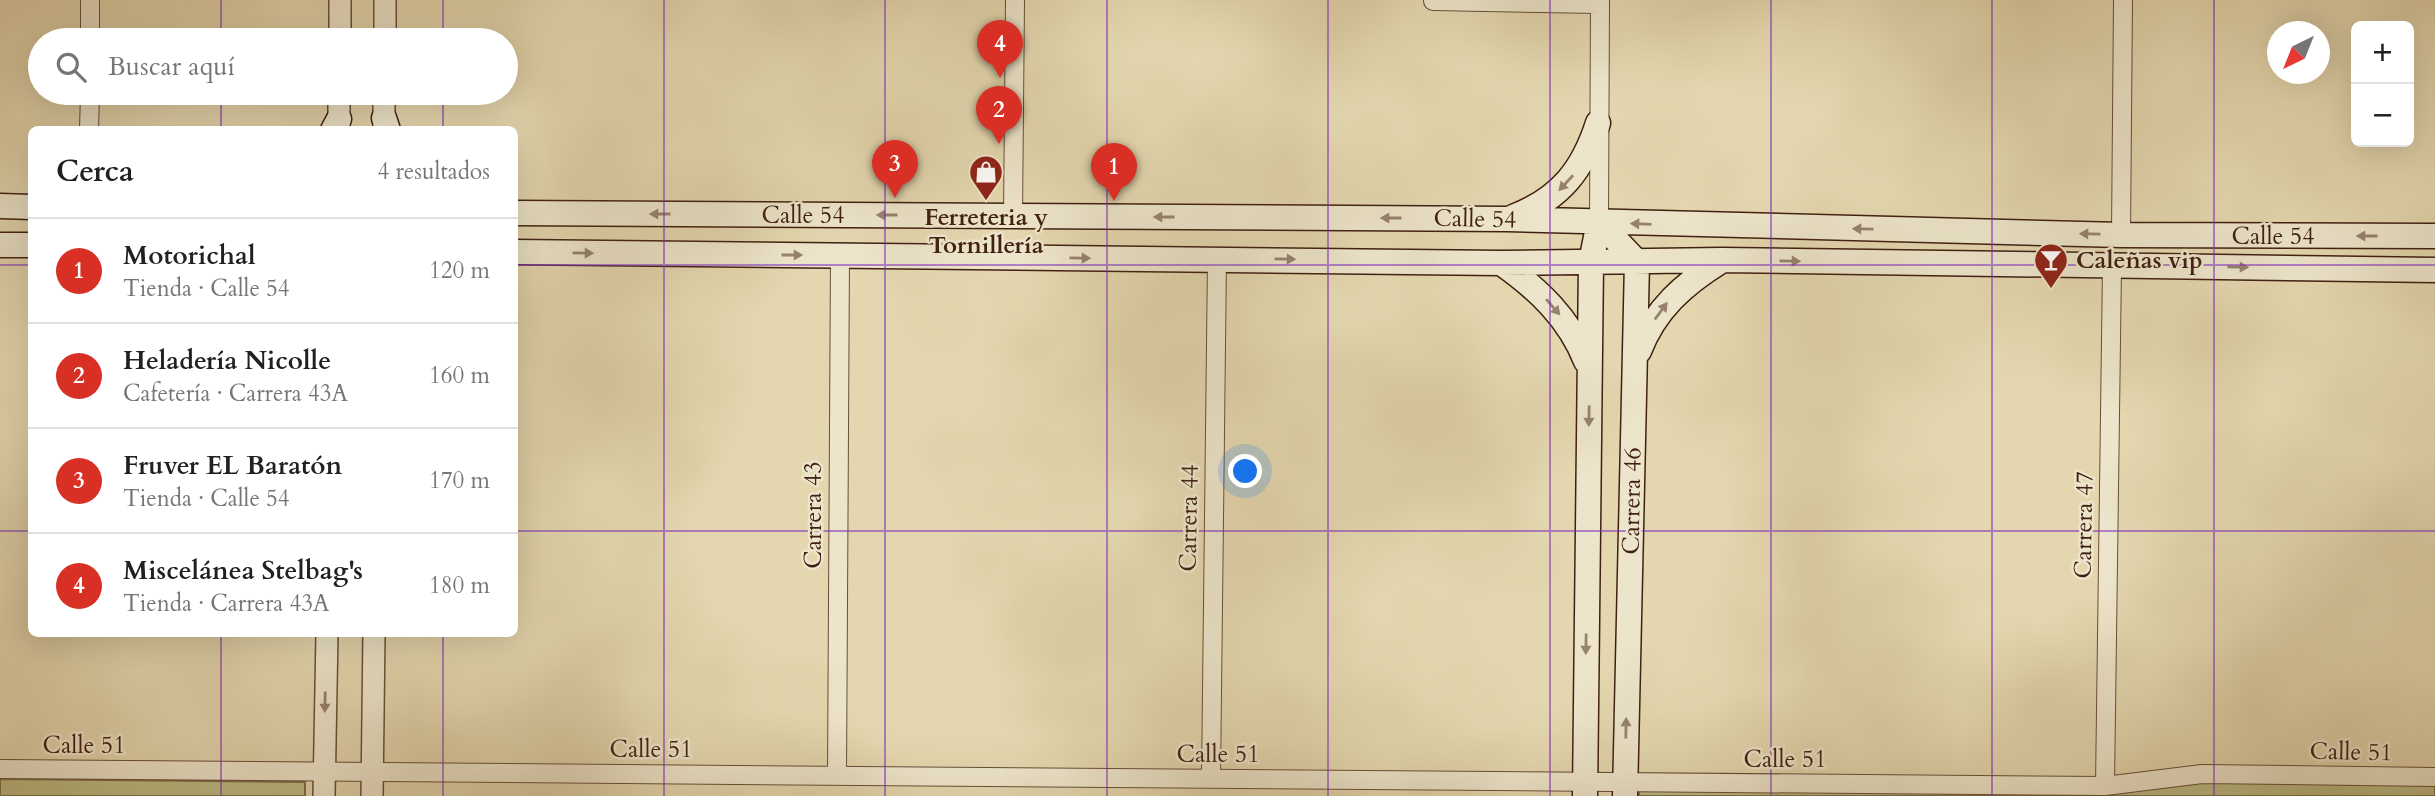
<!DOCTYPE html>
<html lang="es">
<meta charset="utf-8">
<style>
body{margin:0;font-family:Cardo,serif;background:#f2f2f2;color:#202124}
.controls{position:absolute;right:21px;top:21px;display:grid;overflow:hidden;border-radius:10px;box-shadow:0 7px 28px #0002}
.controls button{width:63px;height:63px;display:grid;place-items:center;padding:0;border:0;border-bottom:2px solid #e0e0e0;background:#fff;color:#202124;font:35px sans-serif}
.compass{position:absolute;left:2267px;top:21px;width:63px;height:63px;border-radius:50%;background:#fff;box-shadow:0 7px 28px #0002;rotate:223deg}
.you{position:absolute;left:1246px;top:472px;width:24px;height:24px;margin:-18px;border:5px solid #fff;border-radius:50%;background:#1a73e8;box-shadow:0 0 0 10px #1a73e833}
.badge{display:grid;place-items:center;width:46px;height:46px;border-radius:50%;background:#d93025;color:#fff;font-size:23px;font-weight:700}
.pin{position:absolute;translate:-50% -58px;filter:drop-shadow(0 2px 4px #0008)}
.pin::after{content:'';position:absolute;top:37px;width:24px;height:21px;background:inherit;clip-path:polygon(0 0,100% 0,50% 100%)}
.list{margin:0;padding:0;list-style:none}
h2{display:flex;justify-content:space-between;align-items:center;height:91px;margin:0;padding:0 28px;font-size:30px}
h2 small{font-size:23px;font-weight:400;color:#757577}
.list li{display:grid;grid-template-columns:46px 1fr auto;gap:21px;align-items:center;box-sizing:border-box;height:105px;padding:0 28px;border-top:2px solid #e0e0e0}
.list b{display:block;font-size:26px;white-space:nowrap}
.list p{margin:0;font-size:23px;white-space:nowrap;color:#757577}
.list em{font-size:23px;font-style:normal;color:#757577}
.icon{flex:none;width:38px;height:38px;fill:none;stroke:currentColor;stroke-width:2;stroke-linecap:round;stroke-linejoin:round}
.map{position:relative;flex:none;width:2435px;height:796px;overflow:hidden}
.search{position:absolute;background:#fff;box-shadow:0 7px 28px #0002;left:28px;top:28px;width:490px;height:77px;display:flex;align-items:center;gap:18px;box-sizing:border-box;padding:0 24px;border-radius:38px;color:#757577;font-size:26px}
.panel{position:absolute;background:#fff;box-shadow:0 7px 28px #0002;left:28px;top:126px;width:490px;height:511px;border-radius:10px}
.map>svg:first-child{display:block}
</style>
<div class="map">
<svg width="2435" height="796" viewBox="0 0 2435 796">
<rect width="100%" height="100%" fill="#e4d7af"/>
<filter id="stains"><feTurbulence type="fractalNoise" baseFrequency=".00286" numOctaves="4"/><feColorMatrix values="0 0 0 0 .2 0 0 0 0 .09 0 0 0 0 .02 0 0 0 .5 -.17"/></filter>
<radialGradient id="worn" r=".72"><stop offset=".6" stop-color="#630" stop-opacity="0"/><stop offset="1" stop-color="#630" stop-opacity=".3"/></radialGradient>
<!-- green -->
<path fill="#bcbc86" stroke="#7e6e4c" stroke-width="2" d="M 2202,774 L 2435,777 L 2435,796 L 1639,796 L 1640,782 L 2105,786 Z
M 0,779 L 305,782 L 305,796 L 0,796 Z"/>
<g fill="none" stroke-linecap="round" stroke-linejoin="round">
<!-- minor casing -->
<g stroke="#694e39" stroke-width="20">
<path id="minor" d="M 1433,1 L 1600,4
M 90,40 L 90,0
M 89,130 L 90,93
M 1013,216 L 1015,0
M 1599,222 L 1600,0
M 2121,235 L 2123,0
M 0,769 L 2105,786 L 2202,774 L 2435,777
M 837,775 L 840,255
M 1211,778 L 1217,258
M 2105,786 L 2112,266"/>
</g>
<!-- tertiary casing -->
<g stroke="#694e39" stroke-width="24">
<path id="tertiary" d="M 340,40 L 340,0
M 385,40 L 385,0
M 339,130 L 339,93
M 384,130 L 384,93
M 324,796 L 327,634
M 372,796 L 374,634"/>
</g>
<!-- secondary casing -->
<g stroke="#402012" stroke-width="27">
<path id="secondary" d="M 384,118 L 388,130
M 333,130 L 339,119
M 0,206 L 32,207
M 514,213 L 1508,219 L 2121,235 L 2435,236
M 1513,217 C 1560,199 1583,170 1598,123
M 1599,222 L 1637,262 L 1625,796
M 0,245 L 32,245
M 514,252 L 1501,263 L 1722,260 L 2435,270
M 1501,263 C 1538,289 1569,318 1586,361
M 1639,351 C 1655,309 1684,284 1721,261
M 1585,796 L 1591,262 L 1599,222"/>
</g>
<!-- minor -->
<use href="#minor" stroke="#ede5cb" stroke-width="18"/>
<!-- tertiary -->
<use href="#tertiary" stroke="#ede5cb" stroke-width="21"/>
<!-- secondary -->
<use href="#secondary" stroke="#ede5cb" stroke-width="24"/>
</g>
<!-- one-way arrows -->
<defs><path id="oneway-solid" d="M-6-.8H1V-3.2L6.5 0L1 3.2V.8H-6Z" transform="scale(1.75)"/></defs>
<g fill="#96826e">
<use href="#oneway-solid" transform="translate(1566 183) rotate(133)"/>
<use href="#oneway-solid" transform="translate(660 214) rotate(-180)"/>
<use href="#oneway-solid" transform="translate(887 215) rotate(-180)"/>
<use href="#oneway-solid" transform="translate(1164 217) rotate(-180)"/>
<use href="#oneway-solid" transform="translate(1391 218) rotate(-180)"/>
<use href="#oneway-solid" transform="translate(1641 224) rotate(-178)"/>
<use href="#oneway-solid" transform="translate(1863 229) rotate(-179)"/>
<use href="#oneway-solid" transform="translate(2090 234) rotate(-179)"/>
<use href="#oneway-solid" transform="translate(2367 236) rotate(-180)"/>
<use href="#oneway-solid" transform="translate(583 253) rotate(1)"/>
<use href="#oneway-solid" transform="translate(792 255)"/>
<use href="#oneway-solid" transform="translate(1080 258) rotate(1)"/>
<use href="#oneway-solid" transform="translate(1285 259) rotate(1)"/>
<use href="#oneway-solid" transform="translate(1790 261) rotate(1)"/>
<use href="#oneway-solid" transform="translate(2238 267) rotate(1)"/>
<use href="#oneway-solid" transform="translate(1553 307) rotate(49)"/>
<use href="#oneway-solid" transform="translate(1661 311) rotate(-54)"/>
<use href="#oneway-solid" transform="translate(1589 416) rotate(91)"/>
<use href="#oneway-solid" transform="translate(1586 644) rotate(91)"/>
<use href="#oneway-solid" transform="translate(325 702) rotate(91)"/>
<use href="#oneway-solid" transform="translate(1626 728) rotate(-89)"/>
</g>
<!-- grid -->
<path fill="none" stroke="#7b2cbf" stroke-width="2" stroke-opacity="0.55" d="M 221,0 L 221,40M 443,0 L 443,40M 664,0 L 664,796M 885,0 L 885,796M 1107,0 L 1107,796M 1328,0 L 1328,796M 1550,0 L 1550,796M 1771,0 L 1771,796M 1992,0 L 1992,796M 2214,0 L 2214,796M 221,93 L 221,130M 443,93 L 443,130M 0,265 L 32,265M 514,265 L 2435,265M 0,531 L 32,531M 514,531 L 2435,531M 221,634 L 221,796M 443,634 L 443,796"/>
<!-- icons -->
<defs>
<g id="shop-pin" transform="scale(1.75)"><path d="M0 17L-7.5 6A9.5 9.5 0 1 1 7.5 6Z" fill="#8f2418" stroke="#ede5cb"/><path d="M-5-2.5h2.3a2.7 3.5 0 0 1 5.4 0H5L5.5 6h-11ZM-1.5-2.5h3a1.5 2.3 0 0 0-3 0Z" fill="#fff"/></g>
<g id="bar-pin" transform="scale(1.75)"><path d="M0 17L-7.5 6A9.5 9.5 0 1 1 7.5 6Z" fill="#8f2418" stroke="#ede5cb"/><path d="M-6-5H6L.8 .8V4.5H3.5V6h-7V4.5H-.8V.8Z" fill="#fff"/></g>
</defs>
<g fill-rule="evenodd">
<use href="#shop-pin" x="986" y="172"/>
<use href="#bar-pin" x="2051" y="260"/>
</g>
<g text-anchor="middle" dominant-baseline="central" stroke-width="5" stroke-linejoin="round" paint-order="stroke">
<!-- street labels -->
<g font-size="24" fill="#402012" stroke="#ede5cb">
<text x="803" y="215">Calle 54</text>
<text transform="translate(1475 219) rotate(1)">Calle 54</text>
<text x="2273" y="236">Calle 54</text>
<text transform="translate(1632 501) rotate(-89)">Carrera 46</text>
<text transform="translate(813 515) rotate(-90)">Carrera 43</text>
<text transform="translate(1189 518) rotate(-89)">Carrera 44</text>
<text transform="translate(2084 525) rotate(-89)">Carrera 47</text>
<text x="84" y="745">Calle 51</text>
<text x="651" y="749">Calle 51</text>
<text transform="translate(2351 752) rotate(1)">Calle 51</text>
<text x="1218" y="754">Calle 51</text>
<text x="1785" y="759">Calle 51</text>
</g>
<!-- poi labels -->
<g font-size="24" font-weight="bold" fill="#402012" stroke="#ede5cb">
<text x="986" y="217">Ferreteria y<tspan x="986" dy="28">Tornillería</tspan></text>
<text x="2076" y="260" text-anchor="start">Caleñas vip</text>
</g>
</g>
<rect width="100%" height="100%" filter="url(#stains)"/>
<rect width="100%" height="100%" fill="url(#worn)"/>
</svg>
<div class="controls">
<button>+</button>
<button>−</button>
</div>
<svg class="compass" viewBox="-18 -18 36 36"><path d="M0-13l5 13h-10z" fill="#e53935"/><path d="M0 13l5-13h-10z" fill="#757577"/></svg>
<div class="you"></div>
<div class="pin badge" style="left:1114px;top:201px">1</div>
<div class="pin badge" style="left:999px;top:144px">2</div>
<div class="pin badge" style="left:895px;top:198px">3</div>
<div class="pin badge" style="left:1000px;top:78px">4</div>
<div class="search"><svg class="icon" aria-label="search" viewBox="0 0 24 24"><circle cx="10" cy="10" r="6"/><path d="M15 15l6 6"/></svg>Buscar aquí</div>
<section class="panel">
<h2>Cerca<small>4 resultados</small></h2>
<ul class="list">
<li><span class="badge">1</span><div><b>Motorichal</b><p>Tienda · Calle 54</p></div><em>120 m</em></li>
<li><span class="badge">2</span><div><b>Heladería Nicolle</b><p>Cafetería · Carrera 43A</p></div><em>160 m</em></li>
<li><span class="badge">3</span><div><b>Fruver EL Baratón</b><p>Tienda · Calle 54</p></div><em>170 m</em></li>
<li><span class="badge">4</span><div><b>Miscelánea Stelbag's</b><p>Tienda · Carrera 43A</p></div><em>180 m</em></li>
</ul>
</section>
</div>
